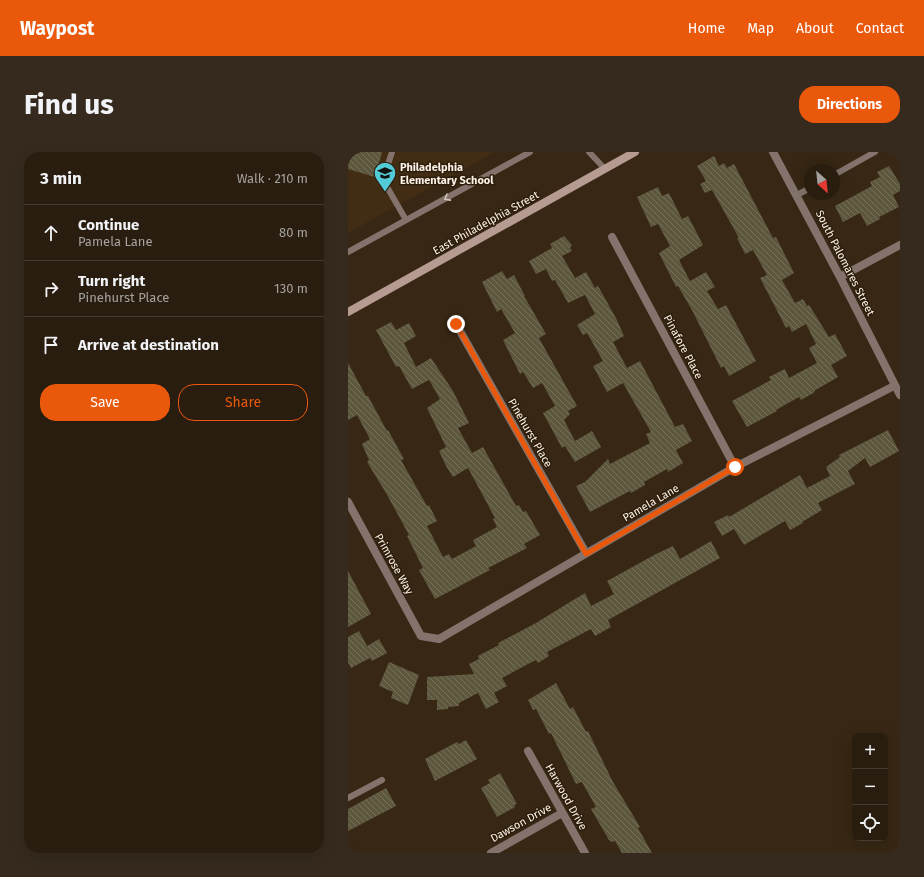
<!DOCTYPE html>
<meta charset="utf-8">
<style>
body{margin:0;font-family:"Fira Sans",sans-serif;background:#352a1d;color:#f1f3f6}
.controls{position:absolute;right:12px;bottom:12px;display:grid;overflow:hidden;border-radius:8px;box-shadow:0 4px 16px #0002}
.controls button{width:36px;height:36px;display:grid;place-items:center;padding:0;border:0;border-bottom:1px solid #453b2f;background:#291d0f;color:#f1f3f6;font:20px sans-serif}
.compass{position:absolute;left:456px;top:12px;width:36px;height:36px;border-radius:50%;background:#291d0f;box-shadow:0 4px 16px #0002;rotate:153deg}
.stop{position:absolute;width:12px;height:12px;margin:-9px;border:3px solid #ea580c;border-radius:50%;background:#fff}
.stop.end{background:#ea580c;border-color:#fff;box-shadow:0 1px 4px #0008}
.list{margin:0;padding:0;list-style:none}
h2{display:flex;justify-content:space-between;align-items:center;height:52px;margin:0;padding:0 16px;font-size:17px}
h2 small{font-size:13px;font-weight:400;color:#a5a29e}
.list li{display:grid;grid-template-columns:26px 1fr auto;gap:12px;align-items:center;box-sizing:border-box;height:56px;padding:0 16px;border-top:1px solid #453b2f}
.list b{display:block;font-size:15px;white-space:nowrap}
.list p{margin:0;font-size:13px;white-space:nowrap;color:#a5a29e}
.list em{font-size:13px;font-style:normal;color:#a5a29e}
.actions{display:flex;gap:8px;padding:12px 16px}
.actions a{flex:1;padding:9px 0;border:1px solid #ea580c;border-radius:16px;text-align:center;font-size:14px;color:#ea580c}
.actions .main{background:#ea580c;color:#fff}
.icon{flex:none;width:22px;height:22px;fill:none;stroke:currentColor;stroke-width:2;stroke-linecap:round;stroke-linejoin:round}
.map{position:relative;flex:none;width:552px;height:701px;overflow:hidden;border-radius:16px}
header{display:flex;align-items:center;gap:24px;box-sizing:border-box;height:56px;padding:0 20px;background:#ea580c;color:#fff}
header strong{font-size:19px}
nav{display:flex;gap:22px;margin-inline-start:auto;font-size:14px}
.intro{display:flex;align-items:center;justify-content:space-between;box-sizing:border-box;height:96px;padding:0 24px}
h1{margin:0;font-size:28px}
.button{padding:10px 18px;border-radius:16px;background:#ea580c;color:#fff;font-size:14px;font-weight:700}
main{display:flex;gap:24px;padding:0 24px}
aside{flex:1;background:#291d0f;border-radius:16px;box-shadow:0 4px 16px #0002}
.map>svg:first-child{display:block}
</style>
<header>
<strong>Waypost</strong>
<nav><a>Home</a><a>Map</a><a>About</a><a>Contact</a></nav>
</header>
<div class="intro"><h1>Find us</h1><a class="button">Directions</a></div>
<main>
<aside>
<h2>3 min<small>Walk · 210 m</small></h2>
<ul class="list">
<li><svg class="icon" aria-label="ahead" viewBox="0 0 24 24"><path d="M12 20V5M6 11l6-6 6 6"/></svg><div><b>Continue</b><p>Pamela Lane</p></div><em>80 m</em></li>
<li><svg class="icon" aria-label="right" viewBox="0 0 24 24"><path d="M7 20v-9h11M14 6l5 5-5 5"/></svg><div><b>Turn right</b><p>Pinehurst Place</p></div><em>130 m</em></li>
<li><svg class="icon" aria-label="arrive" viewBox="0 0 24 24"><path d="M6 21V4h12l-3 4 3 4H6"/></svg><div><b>Arrive at destination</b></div></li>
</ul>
<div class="actions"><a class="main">Save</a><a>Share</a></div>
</aside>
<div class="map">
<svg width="552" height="701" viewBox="0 0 552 701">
<defs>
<pattern id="building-back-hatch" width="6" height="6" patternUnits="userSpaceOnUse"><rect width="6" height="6" fill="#5d573e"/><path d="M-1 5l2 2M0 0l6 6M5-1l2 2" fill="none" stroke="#75705a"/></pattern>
</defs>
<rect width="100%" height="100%" fill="#372714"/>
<!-- built -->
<path fill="#422d14" d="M 0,0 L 147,0 L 0,81 Z"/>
<!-- building -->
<path fill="url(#building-back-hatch)" d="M 0,0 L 34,0 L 27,25 L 0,17 Z
M 366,4 L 371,14 L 376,11 L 379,16 L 386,12 L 425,86 L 428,85 L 446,121 L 434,128 L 447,151 L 455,147 L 459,154 L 461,153 L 481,185 L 487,182 L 499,204 L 483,213 L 490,225 L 466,239 L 467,240 L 453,248 L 451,245 L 428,258 L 429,259 L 399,275 L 384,249 L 423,228 L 421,225 L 437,217 L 441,226 L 469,211 L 461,196 L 468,192 L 458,172 L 444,180 L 441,174 L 438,176 L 412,126 L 419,123 L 405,98 L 397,102 L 389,86 L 391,86 L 364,38 L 357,41 L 352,32 L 358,29 L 349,14 Z
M 541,14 L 552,32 L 552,39 L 545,43 L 551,55 L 531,65 L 532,67 L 519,74 L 512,61 L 495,70 L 487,54 L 524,34 L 522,30 L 532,25 L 529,20 Z
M 310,35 L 314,44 L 321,41 L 334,67 L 340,64 L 355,93 L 331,108 L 342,129 L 358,120 L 367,135 L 359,139 L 370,157 L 378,153 L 408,209 L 381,224 L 376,214 L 373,216 L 345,160 L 330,134 L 328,135 L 311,101 L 322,94 L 310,72 L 303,75 L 289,45 Z
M 216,84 L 224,93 L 222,96 L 224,99 L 214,104 L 227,126 L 238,120 L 247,136 L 250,134 L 269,168 L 276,184 L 265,190 L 279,216 L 292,209 L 327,275 L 335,272 L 344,289 L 328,298 L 335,311 L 320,320 L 319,317 L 296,330 L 297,333 L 283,341 L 282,339 L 242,360 L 228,334 L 237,330 L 260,307 L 262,312 L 302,291 L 298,282 L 303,280 L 275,231 L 259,240 L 245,214 L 255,209 L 239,181 L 235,183 L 229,173 L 247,162 L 237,143 L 220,151 L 207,128 L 204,129 L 198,117 L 188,122 L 181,109 L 204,96 L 202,92 Z
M 154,119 L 159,127 L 166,123 L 177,144 L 176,144 L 198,182 L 191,186 L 229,254 L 220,259 L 222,262 L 216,268 L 227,289 L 244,279 L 253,295 L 227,310 L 217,294 L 214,296 L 195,261 L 207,254 L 194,231 L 185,236 L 175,220 L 172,222 L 155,188 L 167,181 L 153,157 L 149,160 L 134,130 Z
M 43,170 L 48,178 L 61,171 L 68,184 L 56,191 L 68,215 L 83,206 L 105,239 L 121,271 L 110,276 L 124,301 L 135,295 L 168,354 L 171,353 L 175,360 L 178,359 L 192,383 L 176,392 L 179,396 L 140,416 L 142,418 L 87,447 L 71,418 L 75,416 L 59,384 L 61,383 L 38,341 L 19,310 L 21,308 L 14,292 L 22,287 L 9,263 L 0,268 L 0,211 L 18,244 L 20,244 L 39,279 L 40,278 L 56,307 L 53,308 L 79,354 L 81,353 L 89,369 L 79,374 L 95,405 L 101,402 L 104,407 L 128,394 L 125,388 L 149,375 L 145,367 L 147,366 L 120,316 L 105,325 L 98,314 L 91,299 L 98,295 L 79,256 L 92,247 L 81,228 L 64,237 L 51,214 L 48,215 L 28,178 Z
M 540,278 L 551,299 L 522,315 L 517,306 L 500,319 L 507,332 L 470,351 L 474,358 L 454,370 L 455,371 L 442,378 L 437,369 L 396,393 L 386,377 L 374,384 L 366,370 L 380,363 L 381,365 L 452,323 L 459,336 L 482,324 L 478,315 L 492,305 L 491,303 Z
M 363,389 L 372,406 L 260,468 L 263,475 L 247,484 L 243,477 L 199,500 L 201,504 L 190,511 L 188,508 L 180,512 L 154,526 L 159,534 L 146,541 L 151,550 L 138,557 L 130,541 L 111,551 L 111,554 L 100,555 L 100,557 L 89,558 L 89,548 L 79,548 L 79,525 L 126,522 L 121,512 L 131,507 L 130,504 L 151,493 L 150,491 L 188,471 L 222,450 L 237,441 L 243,454 L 266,442 L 259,429 L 308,402 L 325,394 L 332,407 Z
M 0,419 L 23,462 L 0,475 Z
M 11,479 L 19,494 L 31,487 L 39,501 L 24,509 L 22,506 L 3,516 L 0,510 L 0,485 Z
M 41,510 L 71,523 L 60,553 L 43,546 L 45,540 L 31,534 Z
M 208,531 L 222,557 L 225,555 L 238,580 L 240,579 L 265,630 L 292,675 L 290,676 L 304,701 L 274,701 L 267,689 L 264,690 L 261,688 L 243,657 L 248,655 L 235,632 L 234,630 L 228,632 L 203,581 L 201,582 L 188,557 L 185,558 L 180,548 Z
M 118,588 L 129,607 L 87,629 L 77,607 L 109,590 L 111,592 Z
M 152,621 L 169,652 L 166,653 L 167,655 L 149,665 L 133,636 L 142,631 L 140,628 Z
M 38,636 L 48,654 L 0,679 L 0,657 Z"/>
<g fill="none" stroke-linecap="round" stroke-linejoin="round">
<!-- lane -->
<path stroke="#83736c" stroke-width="6" d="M 44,0 L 35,28 L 58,68
M 241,0 L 257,17
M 486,23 L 527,0
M 449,43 L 462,36
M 0,100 L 182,0
M 0,646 L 34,628"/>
<!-- street -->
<path stroke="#83736c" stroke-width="8" d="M 425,0 L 492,125 L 552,243
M 264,85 L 387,315
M 492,125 L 552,93
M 108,172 L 238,401
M 0,350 L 73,484 L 91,487 L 387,315 L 546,234
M 180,599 L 237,701
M 143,701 L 214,661"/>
<!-- secondary -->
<path stroke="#b69b92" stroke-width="8" d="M 0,160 L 287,0"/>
</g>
<!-- one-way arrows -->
<defs><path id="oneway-chevron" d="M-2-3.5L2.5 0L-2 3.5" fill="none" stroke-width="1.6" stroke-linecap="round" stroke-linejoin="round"/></defs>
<use stroke="#d2c6bc" href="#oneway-chevron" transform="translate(99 46) rotate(151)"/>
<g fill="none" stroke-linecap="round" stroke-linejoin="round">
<!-- route -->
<path stroke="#ea580c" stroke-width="5" d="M 108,172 L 238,402 L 387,315"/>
</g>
<!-- icons -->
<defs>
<g id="school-pin" transform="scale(1.15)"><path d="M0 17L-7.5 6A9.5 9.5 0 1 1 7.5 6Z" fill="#52cbd7" stroke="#2d1d0b"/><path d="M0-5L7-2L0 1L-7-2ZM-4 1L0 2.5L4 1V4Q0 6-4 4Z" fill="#111"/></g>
</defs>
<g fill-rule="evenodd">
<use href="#school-pin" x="37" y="21"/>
</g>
<g text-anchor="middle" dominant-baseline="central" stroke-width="3" stroke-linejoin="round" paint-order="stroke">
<!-- poi labels -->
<g font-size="11" font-weight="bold" fill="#fdf2e7" stroke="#2d1d0b" text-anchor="start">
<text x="52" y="15">Philadelphia<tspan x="52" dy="13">Elementary School</tspan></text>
</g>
<!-- street labels -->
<g font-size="11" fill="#fdf2e7" stroke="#2d1d0b">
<text transform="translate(138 71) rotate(-29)">East Philadelphia Street</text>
<text transform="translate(497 111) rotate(63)">South Palomares Street</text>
<text transform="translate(335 195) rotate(62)">Pinafore Place</text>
<text transform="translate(182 281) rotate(60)">Pinehurst Place</text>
<text transform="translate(303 351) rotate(-30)">Pamela Lane</text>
<text transform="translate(46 412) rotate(61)">Primrose Way</text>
<text transform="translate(218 645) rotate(61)">Harwood Drive</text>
<text transform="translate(173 671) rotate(-29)">Dawson Drive</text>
</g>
</g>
</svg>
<div class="controls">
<button>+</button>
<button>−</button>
<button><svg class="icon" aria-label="locate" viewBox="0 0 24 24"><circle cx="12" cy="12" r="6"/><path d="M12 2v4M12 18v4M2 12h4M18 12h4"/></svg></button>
</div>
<svg class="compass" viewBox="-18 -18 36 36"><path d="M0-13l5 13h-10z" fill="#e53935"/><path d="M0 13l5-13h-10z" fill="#a5a29e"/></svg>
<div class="stop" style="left:387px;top:315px"></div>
<div class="stop end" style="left:108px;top:172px"></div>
</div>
</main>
